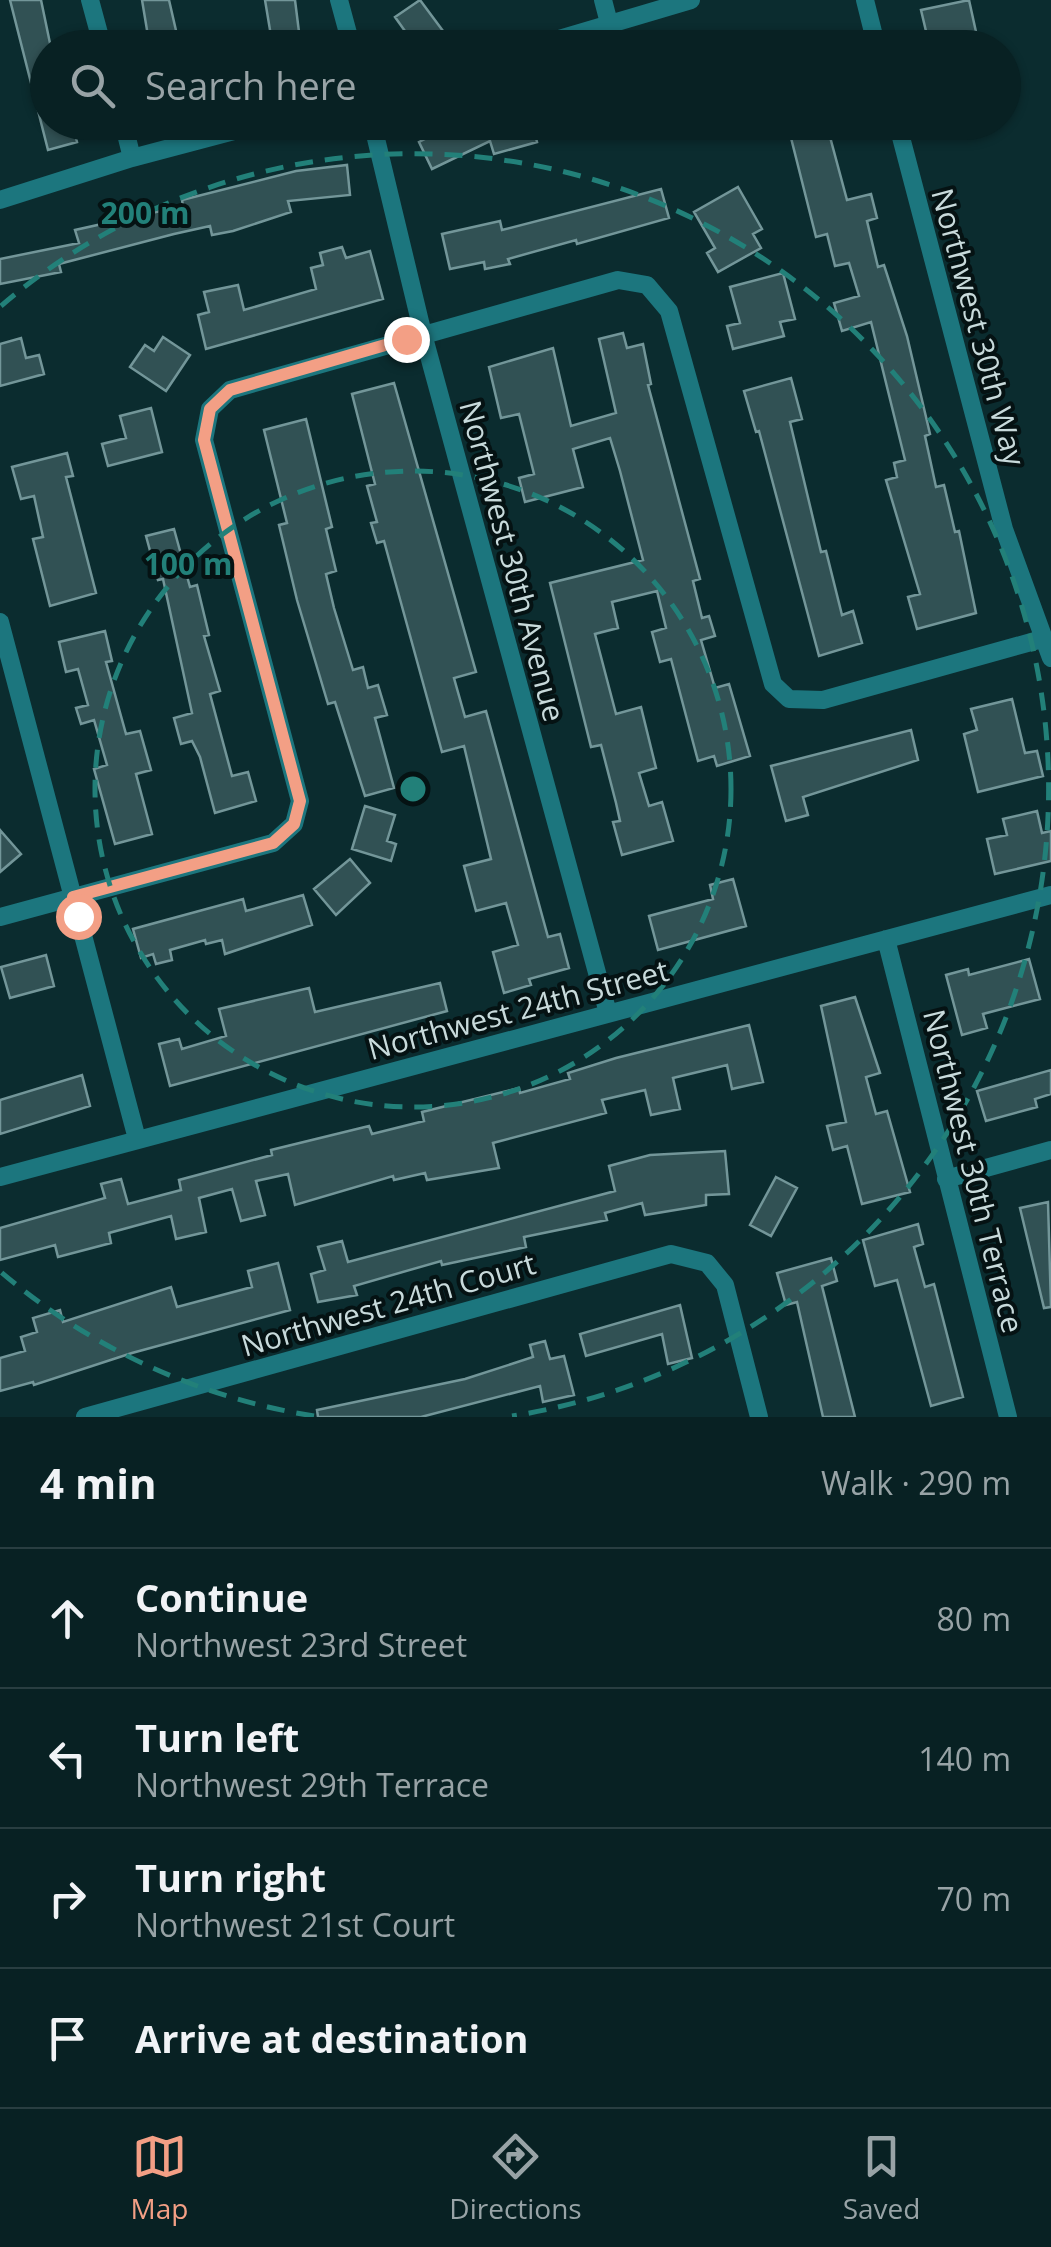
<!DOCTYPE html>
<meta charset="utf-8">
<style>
body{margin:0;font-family:"Open Sans",sans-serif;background:#162e30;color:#f1f3f6}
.stop{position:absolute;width:30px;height:30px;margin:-22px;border:8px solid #f39f85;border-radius:50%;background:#fff}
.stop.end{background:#f39f85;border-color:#fff;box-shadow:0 2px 10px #0008}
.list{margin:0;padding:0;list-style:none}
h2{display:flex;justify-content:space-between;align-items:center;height:130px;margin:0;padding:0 40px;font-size:42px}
h2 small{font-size:32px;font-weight:400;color:#98a3a6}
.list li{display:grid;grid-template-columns:65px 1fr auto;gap:30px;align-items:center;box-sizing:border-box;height:140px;padding:0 40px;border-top:2px solid #293e41}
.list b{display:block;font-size:38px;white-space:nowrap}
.list p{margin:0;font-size:32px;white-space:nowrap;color:#98a3a6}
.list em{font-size:32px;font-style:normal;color:#98a3a6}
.icon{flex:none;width:55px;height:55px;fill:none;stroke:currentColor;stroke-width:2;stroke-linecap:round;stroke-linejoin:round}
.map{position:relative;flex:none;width:1051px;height:1417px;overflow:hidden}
.search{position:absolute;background:#082123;box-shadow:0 2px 8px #0004;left:30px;right:30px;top:30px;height:110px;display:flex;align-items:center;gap:25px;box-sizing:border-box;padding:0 35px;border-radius:55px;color:#98a3a6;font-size:38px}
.sheet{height:690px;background:#082123}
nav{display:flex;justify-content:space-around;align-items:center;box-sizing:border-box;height:140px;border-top:2px solid #293e41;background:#082123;font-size:28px;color:#98a3a6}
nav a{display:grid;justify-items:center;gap:5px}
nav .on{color:#f39f85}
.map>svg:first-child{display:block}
</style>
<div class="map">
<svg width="1051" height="1417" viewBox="0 0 1051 1417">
<rect width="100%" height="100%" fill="#0b2c2f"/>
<!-- building -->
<path fill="#315154" stroke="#739699" stroke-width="2.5" d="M 10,0 L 41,0 L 51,48 L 48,48 L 48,122 L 72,122 L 77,142 L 48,150 Z
M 142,0 L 169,0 L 180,48 L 150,48 Z
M 265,0 L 295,0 L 301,48 L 273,48 Z
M 420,0 L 446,35 L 428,48 L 417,48 L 395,17 Z
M 969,0 L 978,41 L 930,48 L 921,10 Z
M 459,122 L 465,134 L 505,122 L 532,122 L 537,142 L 494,154 L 490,141 L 432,169 L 419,142 Z
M 787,122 L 826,122 L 847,200 L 871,194 L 877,218 L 867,221 L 878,267 L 884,265 L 907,336 L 930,434 L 925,436 L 936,487 L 944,485 L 955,532 L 959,531 L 976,613 L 917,629 L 908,597 L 920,594 L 886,480 L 897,477 L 894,463 L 905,460 L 871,322 L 842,331 L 834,303 L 859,296 L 849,263 L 835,266 L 827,234 L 816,237 Z
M 347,165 L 350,195 L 288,201 L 291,212 L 233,231 L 212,235 L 210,226 L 174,234 L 59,264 L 61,272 L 0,284 L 0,259 L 79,243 L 75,230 L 183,206 L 182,200 L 296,171 Z
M 738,187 L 762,229 L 753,234 L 761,248 L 718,272 L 707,253 L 715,248 L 694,212 Z
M 661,189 L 669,218 L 577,244 L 576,240 L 508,259 L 510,264 L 485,269 L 484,262 L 450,269 L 442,234 L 500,221 L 502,230 Z
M 342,247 L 346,258 L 370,251 L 383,299 L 206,349 L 198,315 L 209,312 L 204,292 L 238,285 L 244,310 L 316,289 L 311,268 L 323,265 L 320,253 Z
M 783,273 L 795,319 L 780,322 L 784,336 L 733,349 L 727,326 L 740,323 L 730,287 Z
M 623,333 L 627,348 L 643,344 L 651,384 L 648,385 L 700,579 L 693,581 L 702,618 L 709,616 L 715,636 L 701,640 L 715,688 L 729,684 L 750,756 L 717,766 L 714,756 L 698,761 L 671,659 L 660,662 L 652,632 L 666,628 L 657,591 L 612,602 L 618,628 L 595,634 L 616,714 L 641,707 L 656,768 L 639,773 L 649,806 L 662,802 L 673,841 L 622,855 L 613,822 L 620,821 L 616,803 L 601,745 L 591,747 L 550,583 L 643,560 L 620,471 L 610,438 L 573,449 L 583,487 L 525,502 L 519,478 L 534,474 L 519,414 L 501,418 L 489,367 L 553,348 L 571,426 L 616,413 L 599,339 Z
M 163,337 L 190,355 L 166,391 L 130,367 L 145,345 L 154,351 Z
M 21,338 L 26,358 L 39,355 L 44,374 L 0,386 L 0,344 Z
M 791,378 L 802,419 L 790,422 L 821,552 L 826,551 L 842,615 L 853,611 L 862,643 L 819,656 L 759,431 L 756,432 L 744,391 Z
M 394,383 L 476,672 L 454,678 L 465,717 L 486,711 L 548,937 L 560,934 L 569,968 L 529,979 L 531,985 L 504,993 L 493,952 L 518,945 L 506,903 L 476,911 L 464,866 L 491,859 L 464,746 L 442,752 L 384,541 L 377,543 L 371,523 L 377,522 L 367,486 L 375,484 L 352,394 Z
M 151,408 L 162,452 L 108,466 L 102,444 L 126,438 L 120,416 Z
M 306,419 L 332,527 L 326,529 L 336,571 L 326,574 L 334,608 L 353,670 L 363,667 L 368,688 L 378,685 L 387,715 L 375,718 L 394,788 L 365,796 L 335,702 L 328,704 L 297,600 L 279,525 L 287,523 L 264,430 Z
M 67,453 L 73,476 L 66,477 L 96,593 L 50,606 L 33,539 L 43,537 L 34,496 L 21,499 L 12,467 Z
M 174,529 L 190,587 L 197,585 L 209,635 L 204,636 L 220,691 L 210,694 L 232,776 L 248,772 L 256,801 L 215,813 L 200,757 L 192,741 L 181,744 L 174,718 L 192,713 L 163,579 L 158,580 L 146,536 Z
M 105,631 L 112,661 L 106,662 L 126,734 L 140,731 L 151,770 L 136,774 L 152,834 L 115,844 L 94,769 L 107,765 L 94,720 L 81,724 L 76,708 L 88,705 L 78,669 L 66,672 L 59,642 Z
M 1012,699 L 1025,753 L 1037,751 L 1043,776 L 978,792 L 964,734 L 977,730 L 971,709 Z
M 911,730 L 918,760 L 803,797 L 808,815 L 786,821 L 771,766 Z
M 365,806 L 395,815 L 387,841 L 396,844 L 391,861 L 352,849 Z
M 1037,811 L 1042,833 L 1051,831 L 1051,861 L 995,874 L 987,839 L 1007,835 L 1003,819 Z
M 0,830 L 21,854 L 0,872 Z
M 350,859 L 370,883 L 336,915 L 314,889 Z
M 733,879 L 746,926 L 658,950 L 649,916 L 713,899 L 710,885 Z
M 303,895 L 312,925 L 225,954 L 222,940 L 206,944 L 205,940 L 170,950 L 172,960 L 156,964 L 153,954 L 141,958 L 133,929 L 243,899 L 246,911 Z
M 46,955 L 54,986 L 10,998 L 1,967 Z
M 1029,959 L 1040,999 L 983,1014 L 987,1028 L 962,1035 L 946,975 L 968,969 L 969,975 Z
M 440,983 L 447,1011 L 170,1086 L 159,1044 L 179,1039 L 182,1049 L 226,1036 L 219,1009 L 309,988 L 315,1012 Z
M 855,997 L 880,1073 L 866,1077 L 876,1114 L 887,1111 L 910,1192 L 862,1204 L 847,1146 L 833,1150 L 827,1126 L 846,1122 L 821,1006 Z
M 749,1025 L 763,1082 L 732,1089 L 727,1065 L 673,1078 L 680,1109 L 651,1115 L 645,1090 L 602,1100 L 606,1113 L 493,1143 L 499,1168 L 427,1180 L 425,1173 L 394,1180 L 393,1176 L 295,1205 L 288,1174 L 256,1181 L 265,1215 L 241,1221 L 232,1189 L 199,1198 L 206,1232 L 176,1239 L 171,1216 L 109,1233 L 111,1243 L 58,1257 L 55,1245 L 0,1260 L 0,1228 L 105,1198 L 101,1184 L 121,1179 L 128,1204 L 181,1190 L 179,1180 L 272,1155 L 271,1150 L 369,1126 L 372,1134 L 424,1121 L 422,1112 L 519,1088 L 520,1093 L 570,1079 L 568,1073 L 616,1058 Z
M 1051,1070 L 1051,1094 L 1035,1099 L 1037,1107 L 986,1121 L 977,1091 Z
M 82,1075 L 90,1106 L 0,1134 L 0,1100 Z
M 725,1151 L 729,1194 L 706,1195 L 706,1205 L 645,1215 L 642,1203 L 605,1213 L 607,1220 L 524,1237 L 526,1247 L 442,1265 L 441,1261 L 354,1286 L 357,1295 L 318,1302 L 311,1274 L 325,1270 L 318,1247 L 342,1241 L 348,1262 L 615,1191 L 609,1166 L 650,1155 Z
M 776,1177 L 797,1188 L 771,1236 L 750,1225 Z
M 1048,1202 L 1051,1307 L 1044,1308 L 1020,1208 Z
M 918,1224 L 923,1244 L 914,1247 L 925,1287 L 934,1284 L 963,1397 L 931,1406 L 897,1280 L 875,1286 L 863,1240 Z
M 831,1258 L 837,1281 L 822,1286 L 855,1417 L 823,1417 L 797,1302 L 786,1305 L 777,1273 Z
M 278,1263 L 290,1310 L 132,1353 L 34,1385 L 33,1382 L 0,1391 L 0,1358 L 25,1351 L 21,1337 L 37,1332 L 33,1318 L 60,1310 L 63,1322 L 171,1287 L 177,1307 L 252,1287 L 248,1271 Z
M 680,1305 L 692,1358 L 668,1364 L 662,1334 L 586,1356 L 580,1334 Z
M 545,1341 L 550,1359 L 564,1356 L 574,1395 L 543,1402 L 540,1386 L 421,1417 L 318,1417 L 317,1410 L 465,1379 L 533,1357 L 530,1345 Z"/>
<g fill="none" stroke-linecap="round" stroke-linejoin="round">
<!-- street -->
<path stroke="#1c767e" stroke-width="18" d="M 90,0 L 103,48
M 339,0 L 352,48
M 603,0 L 609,23
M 865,0 L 877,48
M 529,48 L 691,0
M 123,122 L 132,158
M 372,122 L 423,334 L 608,1013
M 897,122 L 1004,529 L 1051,658
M 0,200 L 132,158 L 268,122
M 0,622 L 137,1139
M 0,917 L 273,843 L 294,824 L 300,801 L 204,440 L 210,409 L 230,390 L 618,280 L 647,285 L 669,311 L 773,684 L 789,699 L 823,700 L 1042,639
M 886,939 L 1008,1417
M 0,1177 L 1051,895
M 946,1179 L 1051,1150
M 85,1417 L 671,1254 L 707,1263 L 725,1285 L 759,1417"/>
</g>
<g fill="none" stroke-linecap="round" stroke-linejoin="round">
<!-- route -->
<path stroke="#f39f85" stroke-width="12" d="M 78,916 L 73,897 L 273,843 L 294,824 L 300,801 L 204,440 L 210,409 L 230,390 L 406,339"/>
</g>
<!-- distance rings -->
<g fill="none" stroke="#228079" stroke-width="5" stroke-dasharray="18 12">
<circle cx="413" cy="789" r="318"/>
<path d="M314 1416A635 635 0 0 1 1 1272M1 306A635 635 0 1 1 512 1416"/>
</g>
<g text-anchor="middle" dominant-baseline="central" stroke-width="8" stroke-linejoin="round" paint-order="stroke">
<!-- street labels -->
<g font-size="30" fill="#c8dadb" stroke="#051213">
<text transform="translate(979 327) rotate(75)">Northwest 30th Way</text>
<text transform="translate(513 561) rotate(75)">Northwest 30th Avenue</text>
<text transform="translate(518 1009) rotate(-15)">Northwest 24th Street</text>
<text transform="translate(974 1171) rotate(76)">Northwest 30th Terrace</text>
<text transform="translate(388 1304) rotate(-16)">Northwest 24th Court</text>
</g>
</g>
<circle cx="413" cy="789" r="15" fill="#228079" stroke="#051213" stroke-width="5"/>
<g font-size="30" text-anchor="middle" font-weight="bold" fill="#228079" stroke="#051213" stroke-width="8" stroke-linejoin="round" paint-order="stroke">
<text x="145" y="224">200 m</text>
<text x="188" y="575">100 m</text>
</g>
</svg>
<div class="stop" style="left:78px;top:916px"></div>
<div class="stop end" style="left:406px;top:339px"></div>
<div class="search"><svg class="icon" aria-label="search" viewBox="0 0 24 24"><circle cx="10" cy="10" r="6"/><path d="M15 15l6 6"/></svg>Search here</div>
</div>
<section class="sheet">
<h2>4 min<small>Walk · 290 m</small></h2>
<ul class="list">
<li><svg class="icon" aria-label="ahead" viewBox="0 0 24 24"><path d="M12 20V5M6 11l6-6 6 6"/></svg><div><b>Continue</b><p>Northwest 23rd Street</p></div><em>80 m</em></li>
<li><svg class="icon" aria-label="left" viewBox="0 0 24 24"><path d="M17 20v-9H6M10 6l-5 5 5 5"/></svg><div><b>Turn left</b><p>Northwest 29th Terrace</p></div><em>140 m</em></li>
<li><svg class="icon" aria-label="right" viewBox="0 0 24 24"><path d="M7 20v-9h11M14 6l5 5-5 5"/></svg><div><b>Turn right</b><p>Northwest 21st Court</p></div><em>70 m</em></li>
<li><svg class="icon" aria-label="arrive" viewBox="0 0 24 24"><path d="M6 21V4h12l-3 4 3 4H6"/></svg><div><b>Arrive at destination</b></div></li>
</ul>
</section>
<nav>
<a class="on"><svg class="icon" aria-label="map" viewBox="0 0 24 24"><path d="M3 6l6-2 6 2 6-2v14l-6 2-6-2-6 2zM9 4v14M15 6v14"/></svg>Map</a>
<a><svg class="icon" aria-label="directions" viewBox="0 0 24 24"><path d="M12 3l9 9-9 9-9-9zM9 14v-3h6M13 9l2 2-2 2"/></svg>Directions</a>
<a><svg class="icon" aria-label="saved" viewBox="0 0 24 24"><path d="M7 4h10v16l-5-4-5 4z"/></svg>Saved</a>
</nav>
